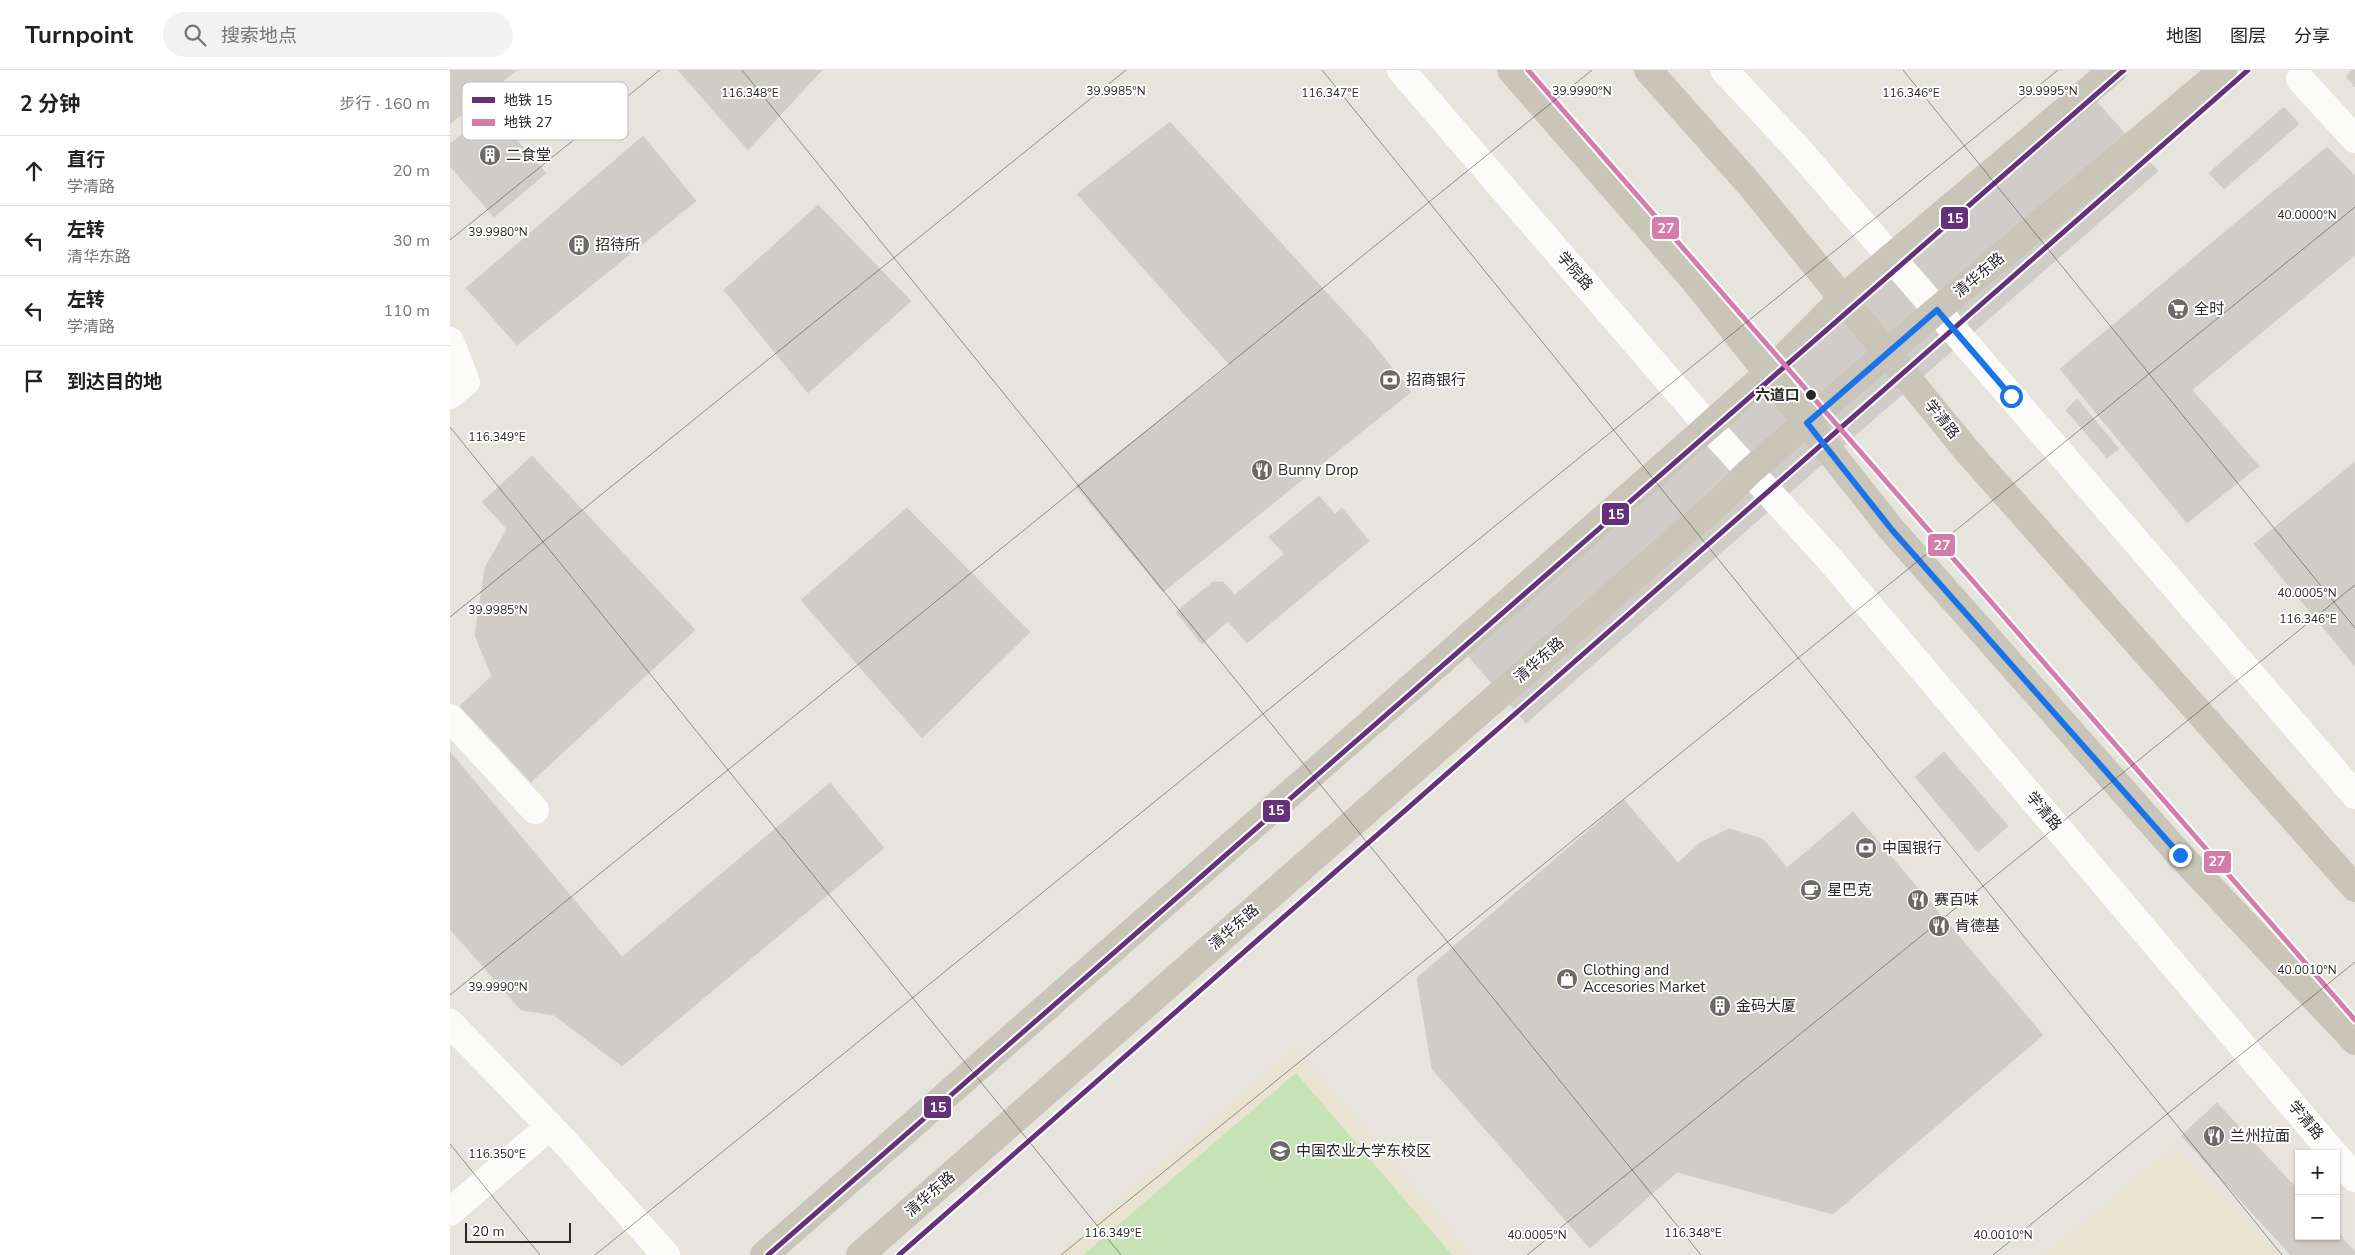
<!DOCTYPE html>
<html lang="zh">
<meta charset="utf-8">
<style>
body{margin:0;font-family:"Nunito Sans","Noto Sans SC",sans-serif;background:#f2f2f2;color:#222}
.controls{position:absolute;right:15px;bottom:15px;display:grid;overflow:hidden;border-radius:0px;box-shadow:0 1px 4px #0004}
.controls button{width:45px;height:45px;display:grid;place-items:center;padding:0;border:0;border-bottom:1px solid #e0e0e0;background:#fff;color:#222;font:25px sans-serif}
.scale{position:absolute;left:15px;bottom:12px;width:106px;box-sizing:border-box;padding-left:5px;border:2px solid #282828;border-top:0;font-size:14px;line-height:18px;white-space:nowrap;color:#282828;-webkit-text-stroke:4px #fff;paint-order:stroke}
.stop{position:absolute;width:15px;height:15px;margin:-11px;border:4px solid #1a73e8;border-radius:50%;background:#fff}
.stop.end{background:#1a73e8;border-color:#fff;box-shadow:0 1px 5px #0008}
.list{margin:0;padding:0;list-style:none}
h2{display:flex;justify-content:space-between;align-items:center;height:65px;margin:0;padding:0 20px;font-size:21px}
h2 small{font-size:16px;font-weight:400;color:#767676}
.list li{display:grid;grid-template-columns:32px 1fr auto;gap:15px;align-items:center;box-sizing:border-box;height:70px;padding:0 20px;border-top:1px solid #e0e0e0}
.list b{display:block;font-size:19px;white-space:nowrap}
.list p{margin:0;font-size:16px;white-space:nowrap;color:#767676}
.list em{font-size:16px;font-style:normal;color:#767676}
.icon{flex:none;width:28px;height:28px;fill:none;stroke:currentColor;stroke-width:2;stroke-linecap:round;stroke-linejoin:round}
.map{position:relative;flex:none;width:1905px;height:1185px;overflow:hidden}
header{display:flex;align-items:center;gap:30px;box-sizing:border-box;height:70px;padding:0 25px;background:#fff;border-bottom:1px solid #e0e0e0}
header strong{font-size:24px}
nav{display:flex;gap:28px;margin-inline-start:auto;font-size:18px}
.search{width:350px;height:45px;background:#f2f2f2;display:flex;align-items:center;gap:12px;box-sizing:border-box;padding:0 18px;border-radius:28px;color:#767676;font-size:19px}
main{display:flex}
aside{flex:1;background:#fff}
.map>svg:first-child{display:block}
</style>
<header>
<strong>Turnpoint</strong>
<div class="search"><svg class="icon" aria-label="search" viewBox="0 0 24 24"><circle cx="10" cy="10" r="6"/><path d="M15 15l6 6"/></svg>搜索地点</div>
<nav><a>地图</a><a>图层</a><a>分享</a></nav>
</header>
<main>
<aside>
<h2>2 分钟<small>步行 · 160 m</small></h2>
<ul class="list">
<li><svg class="icon" aria-label="ahead" viewBox="0 0 24 24"><path d="M12 20V5M6 11l6-6 6 6"/></svg><div><b>直行</b><p>学清路</p></div><em>20 m</em></li>
<li><svg class="icon" aria-label="left" viewBox="0 0 24 24"><path d="M17 20v-9H6M10 6l-5 5 5 5"/></svg><div><b>左转</b><p>清华东路</p></div><em>30 m</em></li>
<li><svg class="icon" aria-label="left" viewBox="0 0 24 24"><path d="M17 20v-9H6M10 6l-5 5 5 5"/></svg><div><b>左转</b><p>学清路</p></div><em>110 m</em></li>
<li><svg class="icon" aria-label="arrive" viewBox="0 0 24 24"><path d="M6 21V4h12l-3 4 3 4H6"/></svg><div><b>到达目的地</b></div></li>
</ul>
</aside>
<div class="map">
<svg width="1905" height="1185" viewBox="0 0 1905 1185">
<rect width="100%" height="100%" fill="#e7e4de"/>
<!-- education -->
<path fill="#eae3d2" d="M 846,978 L 1021,1185 L 607,1185 Z
M 1726,1076 L 1829,1185 L 1595,1185 Z"/>
<!-- green -->
<path fill="#c5e3b6" d="M 846,1003 L 1002,1185 L 633,1185 Z"/>
<!-- building -->
<path fill="#d0cdc9" stroke="#d2cfca" d="M 0,0 L 67,0 L 0,54 Z
M 228,0 L 372,0 L 298,80 Z
M 1903,0 L 1905,0 L 1905,17 L 1896,6 Z
M 1631,14 L 1708,101 L 1076,653 L 1000,565 Z
M 1834,37 L 1849,54 L 1774,119 L 1759,103 Z
M 41,41 L 96,103 L 44,147 L 0,96 L 0,74 Z
M 720,52 L 919,269 L 961,322 L 713,522 L 626,416 L 780,295 L 627,124 Z
M 193,66 L 246,131 L 67,275 L 16,218 Z
M 1877,77 L 1905,106 L 1905,185 L 1742,320 L 1809,396 L 1737,453 L 1610,299 Z
M 368,135 L 461,231 L 358,323 L 274,220 Z
M 1627,329 L 1669,379 L 1657,388 L 1616,340 Z
M 82,386 L 245,560 L 81,712 L 10,636 L 42,606 L 25,565 L 35,498 L 57,459 L 32,432 Z
M 1905,392 L 1905,596 L 1804,474 Z
M 869,426 L 885,444 L 892,438 L 919,471 L 797,573 L 778,551 L 752,574 L 726,542 L 763,512 L 773,512 L 785,525 L 834,484 L 819,467 Z
M 457,438 L 580,562 L 472,668 L 351,530 Z
M 0,682 L 172,887 L 380,713 L 434,778 L 172,996 L 104,945 L 71,940 L 0,859 Z
M 1494,682 L 1558,756 L 1528,782 L 1465,707 Z
M 1174,730 L 1228,793 L 1250,773 L 1279,759 L 1313,769 L 1337,798 L 1403,742 L 1593,965 L 1383,1144 L 1227,1102 L 1140,1178 L 982,999 L 967,908 Z
M 1767,1033 L 1849,1121 L 1849,1166 L 1886,1166 L 1886,1161 L 1905,1182 L 1905,1185 L 1841,1185 L 1731,1066 Z"/>
<g fill="none" stroke-linecap="round" stroke-linejoin="round">
<!-- minor -->
<path stroke="#fbfbfa" stroke-width="28" d="M 951,0 L 1258,356 L 1376,485 L 1884,1084
M 1274,0 L 1346,77 L 1905,725
M 1850,9 L 1905,69
M 0,271 L 16,312 L 0,325
M 0,648 L 85,740
M 0,953 L 114,1071 L 216,1185
M 1886,1086 L 1905,1108
M 0,1142 L 100,1056"/>
<!-- major -->
<path stroke="#c9c5b8" stroke-width="28" d="M 1061,0 L 1244,210 L 1442,460 L 1730,785 L 1905,971
M 1198,0 L 1301,116 L 1518,382 L 1905,818
M 314,1185 L 1226,385 L 1318,303 L 1393,228 L 1663,0
M 410,1185 L 1268,433 L 1299,402 L 1487,240 L 1773,0"/>
<!-- metro-1 casing -->
<g stroke="#fff" stroke-width="9">
<path id="metro-1" d="M 318,1185 L 1674,0
M 449,1185 L 1798,0"/>
</g>
<!-- metro-2 casing -->
<g stroke="#fff" stroke-width="9">
<path id="metro-2" d="M 1078,0 L 1905,950"/>
</g>
<!-- metro-1 -->
<use href="#metro-1" stroke="#653279" stroke-width="5"/>
<!-- metro-2 -->
<use href="#metro-2" stroke="#d47daa" stroke-width="5"/>
</g>
<g fill="none" stroke-linecap="round" stroke-linejoin="round">
<!-- route -->
<path stroke="#1a73e8" stroke-width="6" d="M 1561,326 L 1487,240 L 1357,353 L 1442,460 L 1730,785"/>
</g>
<!-- ticks -->
<path fill="none" stroke="#282828" stroke-width="1" stroke-opacity="0.45" d="M 292,0 L 1251,1185M 872,0 L 1832,1185M 1453,0 L 1905,558M 0,170 L 210,0M 0,357 L 671,1185M 0,547 L 676,0M 0,925 L 1142,0M 0,1074 L 90,1185M 145,1185 L 1608,0M 611,1185 L 1905,137M 1077,1185 L 1905,515M 1543,1185 L 1905,892"/>
<!-- icons -->
<defs>
<g id="building-disc" transform="scale(1.125)"><circle r="9.5" fill="#6b6a68" stroke="#fff"/><path d="M-4-6H4V6H1V3H-1V6H-4ZM-2.5-4.3h1.7v1.8h-1.7ZM.8-4.3h1.7v1.8H.8ZM-2.5-1h1.7V.8h-1.7ZM.8-1h1.7V.8H.8Z" fill="#fff"/></g>
<g id="supermarket-disc" transform="scale(1.125)"><circle r="9.5" fill="#6b6a68" stroke="#fff"/><path d="M-6-5.5h2.5l.6 2H6L4.5 2H-2.5L-4.4-4H-6ZM-1.5 3.2a1.3 1.3 0 1 0 .1 0ZM3 3.2a1.3 1.3 0 1 0 .1 0Z" fill="#fff"/></g>
<g id="bank-disc" transform="scale(1.125)"><circle r="9.5" fill="#6b6a68" stroke="#fff"/><path d="M-6-4H6V4H-6ZM0-2.3a2.3 2.3 0 1 0 0 4.6a2.3 2.3 0 1 0 0-4.6Z" fill="#fff"/></g>
<g id="restaurant-disc" transform="scale(1.125)"><circle r="9.5" fill="#6b6a68" stroke="#fff"/><path d="M-5-6h1v4h1v-4h1v4h1v-4h1v5L-1.5 .5V6h-2V.5L-5-1ZM5-6V6H3V1.5H1.5Q1.5-4 5-6Z" fill="#fff"/></g>
<g id="cafe-disc" transform="scale(1.125)"><circle r="9.5" fill="#6b6a68" stroke="#fff"/><path d="M-5.5-4.5H6V0H3Q3 3.5 0 3.5H-2.5Q-5.5 3.5-5.5 0ZM3-3.2v2h1.7v-2ZM-6 4.5H4V6H-6Z" fill="#fff"/></g>
<g id="shop-disc" transform="scale(1.125)"><circle r="9.5" fill="#6b6a68" stroke="#fff"/><path d="M-5-2.5h2.3a2.7 3.5 0 0 1 5.4 0H5L5.5 6h-11ZM-1.5-2.5h3a1.5 2.3 0 0 0-3 0Z" fill="#fff"/></g>
<g id="university-disc" transform="scale(1.125)"><circle r="9.5" fill="#6b6a68" stroke="#fff"/><path d="M0-5L7-2L0 1L-7-2ZM-4 1L0 2.5L4 1V4Q0 6-4 4Z" fill="#fff"/></g>
</defs>
<g fill-rule="evenodd">
<use href="#building-disc" x="40" y="85"/>
<use href="#building-disc" x="129" y="175"/>
<use href="#supermarket-disc" x="1728" y="239"/>
<use href="#bank-disc" x="940" y="310"/>
<use href="#restaurant-disc" x="812" y="400"/>
<use href="#bank-disc" x="1416" y="778"/>
<use href="#cafe-disc" x="1361" y="820"/>
<use href="#restaurant-disc" x="1468" y="830"/>
<use href="#restaurant-disc" x="1489" y="856"/>
<use href="#shop-disc" x="1117" y="909"/>
<use href="#building-disc" x="1270" y="936"/>
<use href="#restaurant-disc" x="1764" y="1066"/>
<use href="#university-disc" x="830" y="1081"/>
</g>
<!-- markers -->
<circle fill="#282828" stroke="#fff" stroke-width="2" cx="1361" cy="325" r="6"/>
<g text-anchor="middle" dominant-baseline="central" stroke-width="4" stroke-linejoin="round" paint-order="stroke">
<!-- poi labels -->
<g font-size="15" fill="#282828" stroke="#fff" text-anchor="start">
<text x="56" y="85">二食堂</text>
<text x="145" y="175">招待所</text>
<text x="1744" y="239">全时</text>
<text x="956" y="310">招商银行</text>
<text x="828" y="400">Bunny Drop</text>
<text x="1432" y="778">中国银行</text>
<text x="1377" y="820">星巴克</text>
<text x="1484" y="830">赛百味</text>
<text x="1505" y="856">肯德基</text>
<text x="1133" y="900">Clothing and<tspan x="1133" dy="17">Accesories Market</tspan></text>
<text x="1286" y="936">金码大厦</text>
<text x="1780" y="1066">兰州拉面</text>
<text x="846" y="1081">中国农业大学东校区</text>
</g>
<!-- street labels -->
<g font-size="15" fill="#282828" stroke="#fff">
<text transform="translate(1125 201) rotate(49)">学院路</text>
<text transform="translate(1529 205) rotate(-40)">清华东路</text>
<text transform="translate(1492 349) rotate(51)">学清路</text>
<text transform="translate(1089 590) rotate(-41)">清华东路</text>
<text transform="translate(1594 741) rotate(50)">学清路</text>
<text transform="translate(784 857) rotate(-41)">清华东路</text>
<text transform="translate(1856 1050) rotate(50)">学清路</text>
<text transform="translate(480 1124) rotate(-41)">清华东路</text>
</g>
<!-- stop labels -->
<g font-size="15" font-weight="bold" fill="#282828" stroke="#fff" text-anchor="end">
<text x="1350" y="325">六道口</text>
</g>
</g>
<!-- legend -->
<rect x="12" y="12" width="166" height="58" rx="8" fill="#fff" stroke="#bebebe" stroke-width="1"/>
<rect x="22" y="27" width="23" height="6" fill="#653279"/>
<rect x="22" y="49" width="23" height="7" fill="#d47daa"/>
<g font-size="14" fill="#282828">
<text x="54" y="35">地铁 15</text>
<text x="54" y="57">地铁 27</text>
</g>
<g font-size="12" text-anchor="middle" fill="#282828" stroke="#fff" stroke-width="4" stroke-linejoin="round" paint-order="stroke">
<text x="666" y="25">39.9985°N</text>
<text x="1598" y="25">39.9995°N</text>
<text x="1132" y="25">39.9990°N</text>
<text x="300" y="27">116.348°E</text>
<text x="1461" y="27">116.346°E</text>
<text x="880" y="27">116.347°E</text>
<text x="1857" y="149">40.0000°N</text>
<text x="48" y="166">39.9980°N</text>
<text x="47" y="371">116.349°E</text>
<text x="1857" y="527">40.0005°N</text>
<text x="48" y="544">39.9985°N</text>
<text x="1858" y="553">116.346°E</text>
<text x="1857" y="904">40.0010°N</text>
<text x="48" y="921">39.9990°N</text>
<text x="47" y="1088">116.350°E</text>
<text x="663" y="1167">116.349°E</text>
<text x="1243" y="1167">116.348°E</text>
<text x="1087" y="1169">40.0005°N</text>
<text x="1553" y="1169">40.0010°N</text>
</g>
<g stroke="#fff" stroke-width="2">
<rect x="1490" y="136" width="29" height="24" rx="5" fill="#653279"/>
<rect x="1201" y="146" width="29" height="24" rx="5" fill="#d47daa"/>
<rect x="1151" y="432" width="29" height="24" rx="5" fill="#653279"/>
<rect x="1477" y="463" width="29" height="24" rx="5" fill="#d47daa"/>
<rect x="812" y="729" width="29" height="24" rx="5" fill="#653279"/>
<rect x="1753" y="780" width="29" height="24" rx="5" fill="#d47daa"/>
<rect x="473" y="1025" width="29" height="24" rx="5" fill="#653279"/>
</g>
<g font-size="14" text-anchor="middle" font-weight="bold" fill="#fff">
<text x="1505" y="153">15</text>
<text x="1216" y="163">27</text>
<text x="1166" y="449">15</text>
<text x="1492" y="480">27</text>
<text x="826" y="745">15</text>
<text x="1767" y="796">27</text>
<text x="488" y="1042">15</text>
</g>
</svg>
<div class="controls">
<button>+</button>
<button>−</button>
</div>
<div class="scale">20 m</div>
<div class="stop" style="left:1561px;top:326px"></div>
<div class="stop end" style="left:1730px;top:785px"></div>
</div>
</main>
